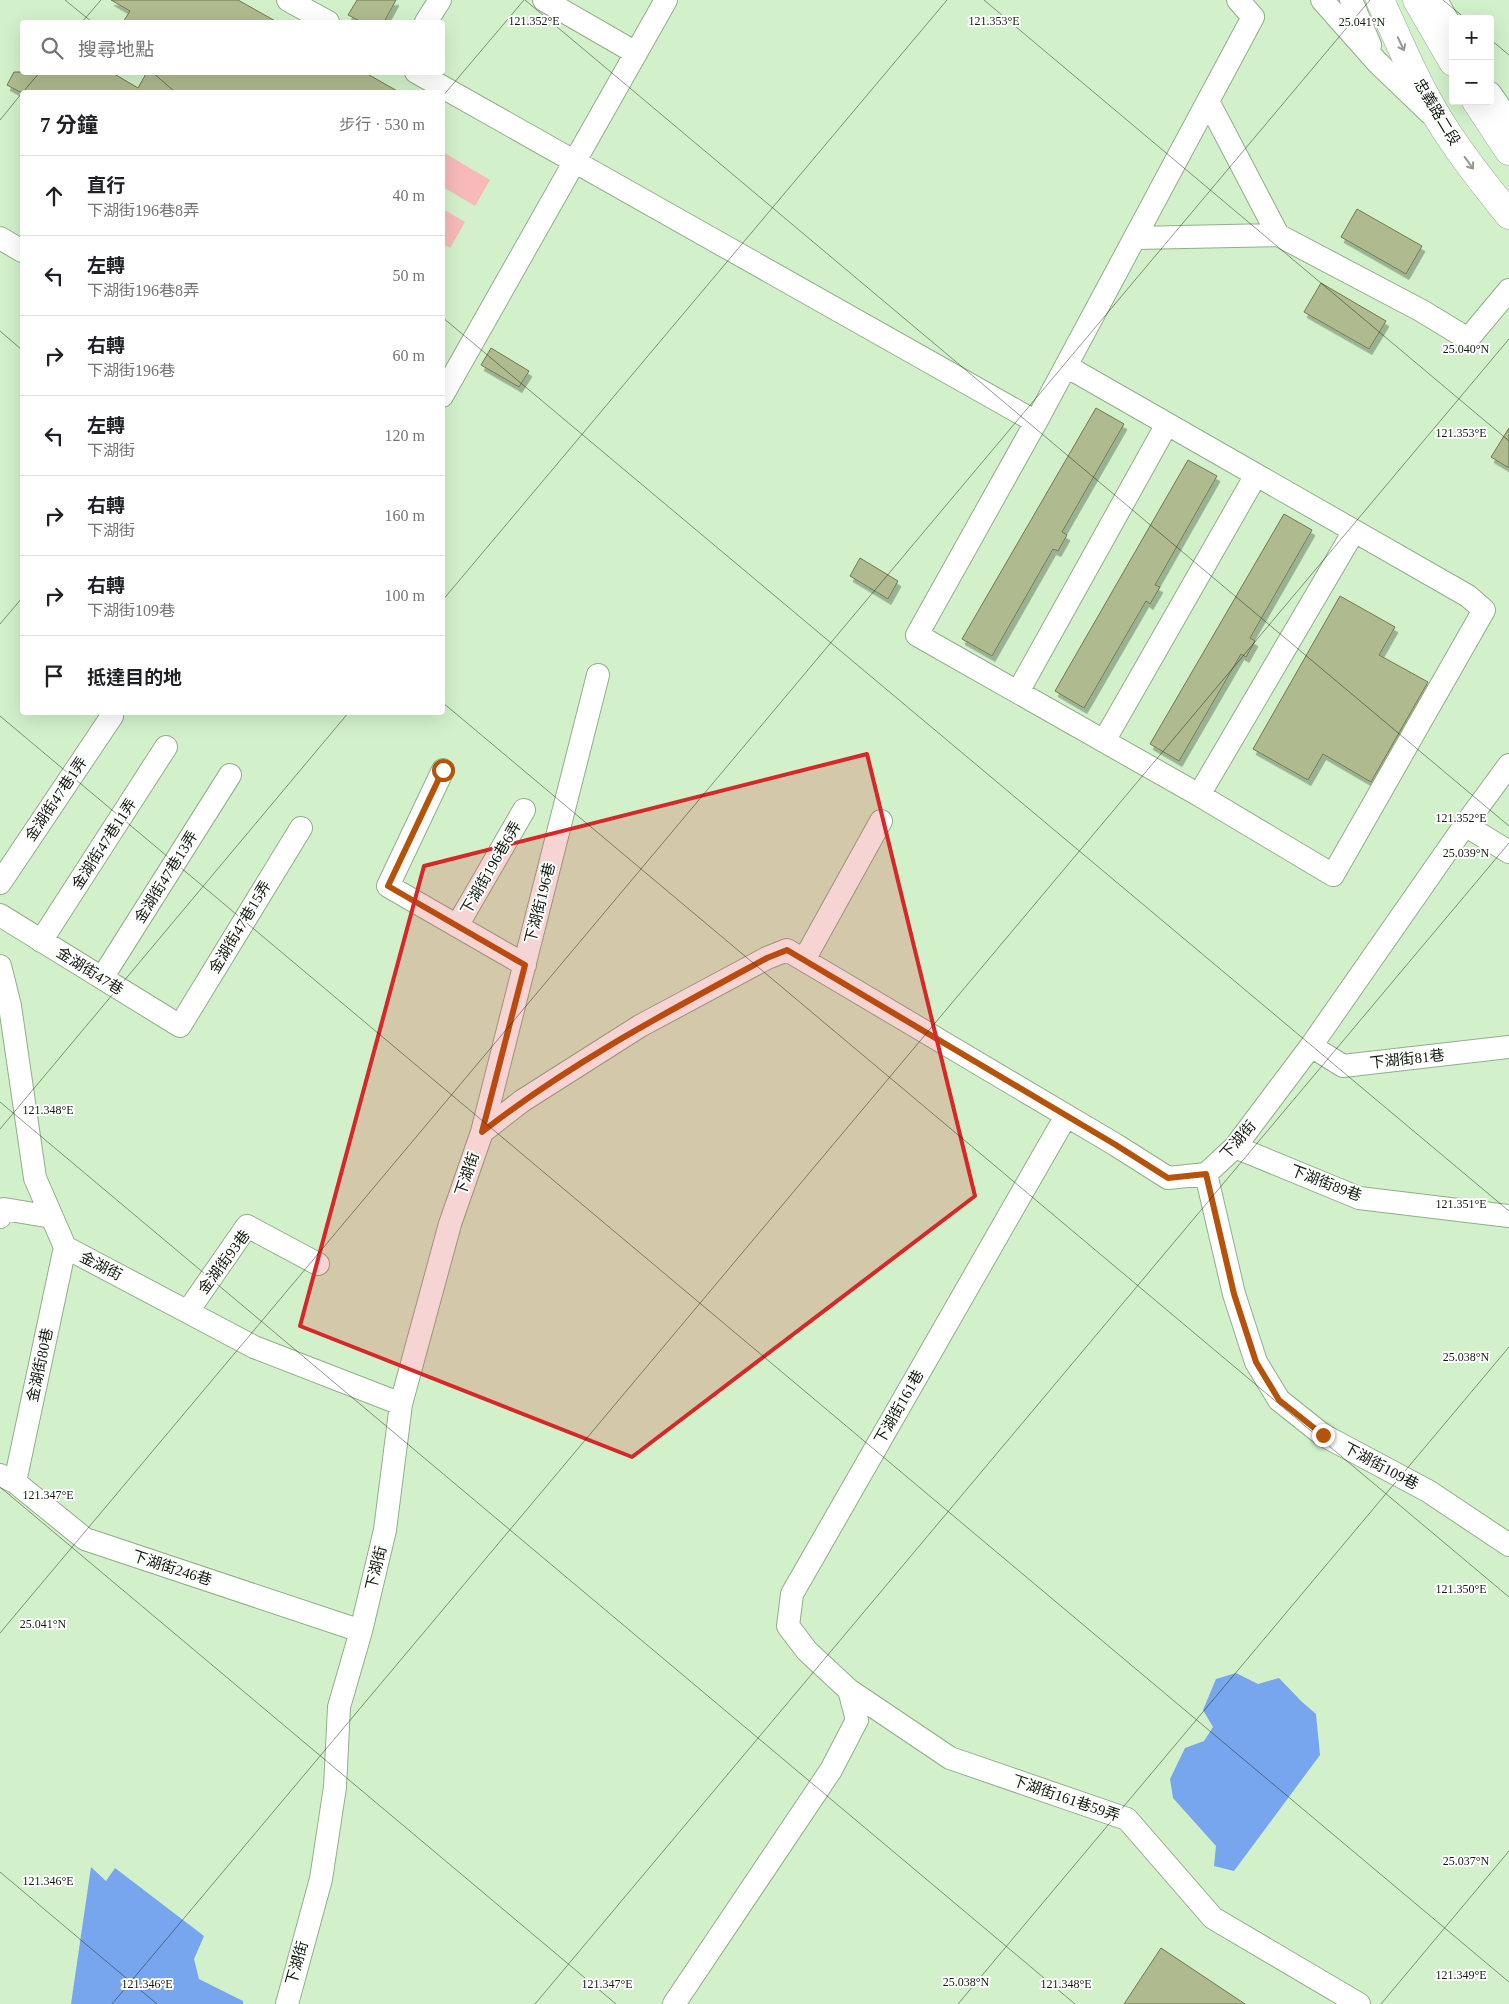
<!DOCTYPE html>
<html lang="zh-TW">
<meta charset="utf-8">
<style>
body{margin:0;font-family:"Times New Roman","Noto Sans TC",serif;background:#f6f6f6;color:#202124}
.controls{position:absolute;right:15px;top:15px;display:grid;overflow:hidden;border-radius:5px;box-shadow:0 5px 20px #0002}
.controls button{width:45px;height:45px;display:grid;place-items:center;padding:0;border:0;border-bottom:1px solid #e0e0e0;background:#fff;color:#202124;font:25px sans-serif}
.stop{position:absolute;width:15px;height:15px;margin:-11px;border:4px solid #b45309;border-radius:50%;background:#fff}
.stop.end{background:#b45309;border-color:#fff;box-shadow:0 1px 5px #0008}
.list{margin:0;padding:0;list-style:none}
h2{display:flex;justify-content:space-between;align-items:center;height:65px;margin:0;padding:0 20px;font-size:21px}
h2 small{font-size:16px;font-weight:400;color:#757577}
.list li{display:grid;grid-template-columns:32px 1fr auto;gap:15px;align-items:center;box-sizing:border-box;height:80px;padding:0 20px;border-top:1px solid #e0e0e0}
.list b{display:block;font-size:19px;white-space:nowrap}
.list p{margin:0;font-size:16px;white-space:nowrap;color:#757577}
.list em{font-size:16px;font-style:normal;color:#757577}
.icon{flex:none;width:28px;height:28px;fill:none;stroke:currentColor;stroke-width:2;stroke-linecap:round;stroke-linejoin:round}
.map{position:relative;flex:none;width:1509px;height:2004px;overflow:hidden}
.search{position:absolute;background:#fff;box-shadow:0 5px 20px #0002;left:20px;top:20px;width:425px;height:55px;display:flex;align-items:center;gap:12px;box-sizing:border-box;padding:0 18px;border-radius:5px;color:#757577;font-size:19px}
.panel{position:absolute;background:#fff;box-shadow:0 5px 20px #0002;left:20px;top:90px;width:425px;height:625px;border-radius:5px}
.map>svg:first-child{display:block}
</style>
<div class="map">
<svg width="1509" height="2004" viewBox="0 0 1509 2004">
<defs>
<filter id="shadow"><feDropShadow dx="3" dy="5.5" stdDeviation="0" flood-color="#0004"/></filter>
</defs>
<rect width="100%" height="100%" fill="#d2f1ca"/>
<!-- green -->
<path fill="#f7b9b9" d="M 443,152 L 490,180 L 475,206 L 443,187 Z
M 443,209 L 465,222 L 450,248 L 443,244 Z"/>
<!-- water -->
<path fill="#77a5ee" d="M 1236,1673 L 1258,1684 L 1279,1678 L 1301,1701 L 1316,1714 L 1320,1755 L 1234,1871 L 1214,1866 L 1216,1846 L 1173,1798 L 1170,1779 L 1185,1748 L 1204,1741 L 1213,1727 L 1203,1710 L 1216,1679 Z
M 91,1867 L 106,1881 L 115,1868 L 204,1936 L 194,1959 L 199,1979 L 243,2001 L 243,2004 L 71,2004 Z"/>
<!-- building -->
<path fill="#afba8e" stroke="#6f794f" filter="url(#shadow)" d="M 111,0 L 238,0 L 277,22 L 123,22 L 130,11 Z
M 357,0 L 396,0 L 384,22 L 362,22 L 348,15 Z
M 14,72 L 111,72 L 138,88 L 147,72 L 364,72 L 399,92 L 20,92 L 7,85 Z
M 1357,209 L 1422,246 L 1406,274 L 1341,237 Z
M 1321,283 L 1386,321 L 1369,349 L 1304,312 Z
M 491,348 L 529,371 L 519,387 L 481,365 Z
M 1096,408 L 1124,424 L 1062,532 L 1067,535 L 1058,551 L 1053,549 L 992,656 L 962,639 Z
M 1509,428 L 1509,468 L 1491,457 Z
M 1188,460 L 1217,476 L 1155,585 L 1160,587 L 1150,604 L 1146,601 L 1084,708 L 1055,691 Z
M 1284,514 L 1312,530 L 1250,638 L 1255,641 L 1246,657 L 1241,654 L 1179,761 L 1150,744 Z
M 860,558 L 898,581 L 888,599 L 850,576 Z
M 1340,596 L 1395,627 L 1379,655 L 1428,682 L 1371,782 L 1323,754 L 1308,780 L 1253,749 Z
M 1161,1948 L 1245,2004 L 1124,2004 Z"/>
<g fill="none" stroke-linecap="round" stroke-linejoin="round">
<!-- minor casing -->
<g stroke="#90ae89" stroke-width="24">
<path id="minor" d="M 288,0 L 328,22
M 544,0 L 636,53
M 1322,0 L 1377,62 L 1430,113
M 1351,0 L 1370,45
M 1436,0 L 1453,30
M 426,22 L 440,0
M 416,72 L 1036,422 L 1253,17 L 1238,0
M 1490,93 L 1509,120
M 1208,101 L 1278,235
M 0,238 L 22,251
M 1135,238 L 1278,235 L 1422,311 L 1468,339 L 1509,290
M 442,396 L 666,0
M 1036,422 L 917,635 L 1199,795 L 1333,875 L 1484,610 L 1468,596 L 1066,366
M 1018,692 L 1167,424
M 1104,741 L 1256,475
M 443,770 L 388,886 L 525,965
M 1199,795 L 1354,531
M 1465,825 L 1509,852
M 0,883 L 112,716
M 0,915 L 180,1026 L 301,828
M 457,926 L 524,810
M 41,941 L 166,747
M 804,960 L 881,821
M 0,966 L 10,1006 L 35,1178 L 65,1247 L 254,1347 L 401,1404
M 102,978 L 230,775
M 1311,1046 L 1343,1066 L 1509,1047
M 1066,1116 L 792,1594 L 788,1626 L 807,1651 L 849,1690 L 950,1758 L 1127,1819 L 1213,1918 L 1359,2004
M 482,1132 L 598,675
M 1235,1147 L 1359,1198 L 1509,1216
M 1206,1174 L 1234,1294 L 1256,1362 L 1279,1400 L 1323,1435 L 1428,1491 L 1509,1545
M 0,1217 L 4,1209 L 52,1217
M 188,1311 L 247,1226 L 318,1264
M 0,1475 L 15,1482 L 85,1539 L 361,1631
M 15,1482 L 65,1247
M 287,2004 L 321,1879 L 335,1787 L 339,1707 L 361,1631 L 385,1530 L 401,1404 L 450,1224 L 482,1132 L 522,1101 L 640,1026 L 767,958 L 787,950 L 1116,1145 L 1168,1178 L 1206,1174 L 1235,1147 L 1311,1046 L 1465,825 L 1509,765
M 674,2004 L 831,1770 L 857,1720 L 849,1690"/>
</g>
<!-- major casing -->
<g stroke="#90ae89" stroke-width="29">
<path id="major" d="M 1380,0 C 1399,41 1417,85 1441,123 C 1461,155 1485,185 1509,215
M 1417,0 L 1453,62
M 1476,101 L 1509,151"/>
</g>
<!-- minor -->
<use href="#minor" stroke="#fff" stroke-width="22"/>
<!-- major -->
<use href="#major" stroke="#fff" stroke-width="28"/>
</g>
<!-- one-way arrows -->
<defs><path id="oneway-shaft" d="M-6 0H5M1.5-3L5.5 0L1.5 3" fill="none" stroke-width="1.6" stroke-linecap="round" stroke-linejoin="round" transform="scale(1.25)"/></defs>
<g stroke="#949993">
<use href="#oneway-shaft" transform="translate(1401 44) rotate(65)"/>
<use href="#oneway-shaft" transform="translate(1469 163) rotate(54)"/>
</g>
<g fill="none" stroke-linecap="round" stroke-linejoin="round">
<!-- route -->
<path stroke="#b45309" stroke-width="6" d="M 443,770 L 388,886 L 525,965 L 482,1132 C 570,1063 669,1011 767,958 L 787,950 L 1116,1145 L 1168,1178 L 1206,1174 L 1234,1294 L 1256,1362 L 1279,1400 L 1323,1435"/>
</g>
<!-- marked area -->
<path fill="#d62828" fill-opacity="0.2" stroke="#d62828" stroke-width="4" stroke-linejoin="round" d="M 867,754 L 975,1196 L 632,1457 L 300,1326 L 424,866 Z"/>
<!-- ticks -->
<path fill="none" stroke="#111c0e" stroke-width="1" stroke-opacity="0.45" d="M 65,0 L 92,22M 525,0 L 1509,826M 984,0 L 1509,441M 1443,0 L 1466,19M 82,22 L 101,0M 1490,39 L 1509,55M 152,72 L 175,92M 23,92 L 40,72M 442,97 L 524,0M 0,120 L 22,93M 442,317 L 1509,1211M 0,331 L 22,350M 442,601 L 947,0M 0,624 L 22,598M 442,702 L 1509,1597M 0,716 L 1509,1982M 0,1102 L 1075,2004M 0,1129 L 349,712M 0,1487 L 616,2004M 0,1633 L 1370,0M 0,1872 L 157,2004M 112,2004 L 1509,339M 535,2004 L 1509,843M 958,2004 L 1509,1347M 1381,2004 L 1509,1851"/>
<g text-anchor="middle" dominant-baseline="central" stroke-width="4" stroke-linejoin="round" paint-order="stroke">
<!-- street labels -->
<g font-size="15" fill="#111c0e" stroke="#fff">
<text transform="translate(1437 112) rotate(59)">忠義路二段</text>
<text transform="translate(56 799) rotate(-56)">金湖街47巷1弄</text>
<text transform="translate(104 844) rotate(-57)">金湖街47巷11弄</text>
<text transform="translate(491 868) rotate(-60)">下湖街196巷6弄</text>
<text transform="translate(166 877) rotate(-58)">金湖街47巷13弄</text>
<text transform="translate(540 903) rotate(-76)">下湖街196巷</text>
<text transform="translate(240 927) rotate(-59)">金湖街47巷15弄</text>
<text transform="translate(90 971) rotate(32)">金湖街47巷</text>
<text transform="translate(1407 1059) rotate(-6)">下湖街81巷</text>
<text transform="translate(1238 1140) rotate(-49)">下湖街</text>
<text transform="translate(467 1174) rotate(-71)">下湖街</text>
<text transform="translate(1326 1183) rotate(21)">下湖街89巷</text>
<text transform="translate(224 1262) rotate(-53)">金湖街93巷</text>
<text transform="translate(101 1266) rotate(27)">金湖街</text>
<text transform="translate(40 1365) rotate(-78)">金湖街80巷</text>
<text transform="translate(899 1407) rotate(-60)">下湖街161巷</text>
<text transform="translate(1381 1466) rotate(28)">下湖街109巷</text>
<text transform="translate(172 1568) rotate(18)">下湖街246巷</text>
<text transform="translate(376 1568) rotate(-76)">下湖街</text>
<text transform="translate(1066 1798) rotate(19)">下湖街161巷59弄</text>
<text transform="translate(297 1963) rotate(-74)">下湖街</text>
</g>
</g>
<g font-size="12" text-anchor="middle" fill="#111c0e" stroke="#fff" stroke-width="4" stroke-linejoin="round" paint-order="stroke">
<text x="534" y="25">121.352°E</text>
<text x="994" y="25">121.353°E</text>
<text x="1362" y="26">25.041°N</text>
<text x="1466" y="353">25.040°N</text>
<text x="1461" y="437">121.353°E</text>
<text x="1461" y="822">121.352°E</text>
<text x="1466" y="857">25.039°N</text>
<text x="48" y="1114">121.348°E</text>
<text x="1461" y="1208">121.351°E</text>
<text x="1466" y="1361">25.038°N</text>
<text x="48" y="1499">121.347°E</text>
<text x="1461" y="1593">121.350°E</text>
<text x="43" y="1628">25.041°N</text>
<text x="1466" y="1865">25.037°N</text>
<text x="48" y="1885">121.346°E</text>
<text x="1461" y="1979">121.349°E</text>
<text x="966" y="1986">25.038°N</text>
<text x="147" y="1988">121.346°E</text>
<text x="607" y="1988">121.347°E</text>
<text x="1066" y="1988">121.348°E</text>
</g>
</svg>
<div class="controls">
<button>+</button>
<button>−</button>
</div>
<div class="stop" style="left:443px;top:770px"></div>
<div class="stop end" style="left:1323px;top:1435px"></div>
<div class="search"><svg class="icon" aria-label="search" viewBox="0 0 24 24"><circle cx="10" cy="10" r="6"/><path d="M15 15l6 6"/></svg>搜尋地點</div>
<section class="panel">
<h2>7 分鐘<small>步行 · 530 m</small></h2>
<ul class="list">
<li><svg class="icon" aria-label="ahead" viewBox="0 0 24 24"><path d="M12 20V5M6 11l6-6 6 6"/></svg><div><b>直行</b><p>下湖街196巷8弄</p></div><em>40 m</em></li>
<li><svg class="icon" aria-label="left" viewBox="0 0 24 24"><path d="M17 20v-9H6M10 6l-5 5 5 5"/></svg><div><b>左轉</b><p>下湖街196巷8弄</p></div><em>50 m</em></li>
<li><svg class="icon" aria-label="right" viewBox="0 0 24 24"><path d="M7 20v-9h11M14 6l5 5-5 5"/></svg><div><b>右轉</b><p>下湖街196巷</p></div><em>60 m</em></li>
<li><svg class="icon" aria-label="left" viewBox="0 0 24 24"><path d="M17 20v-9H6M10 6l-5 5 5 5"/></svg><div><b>左轉</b><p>下湖街</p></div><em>120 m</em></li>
<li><svg class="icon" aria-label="right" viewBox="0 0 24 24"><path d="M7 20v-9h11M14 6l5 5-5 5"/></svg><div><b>右轉</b><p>下湖街</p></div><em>160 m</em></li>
<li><svg class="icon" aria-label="right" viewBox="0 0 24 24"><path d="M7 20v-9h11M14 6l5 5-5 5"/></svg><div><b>右轉</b><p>下湖街109巷</p></div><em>100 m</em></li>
<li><svg class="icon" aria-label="arrive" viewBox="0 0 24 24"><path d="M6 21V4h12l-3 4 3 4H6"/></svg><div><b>抵達目的地</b></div></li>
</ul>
</section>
</div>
